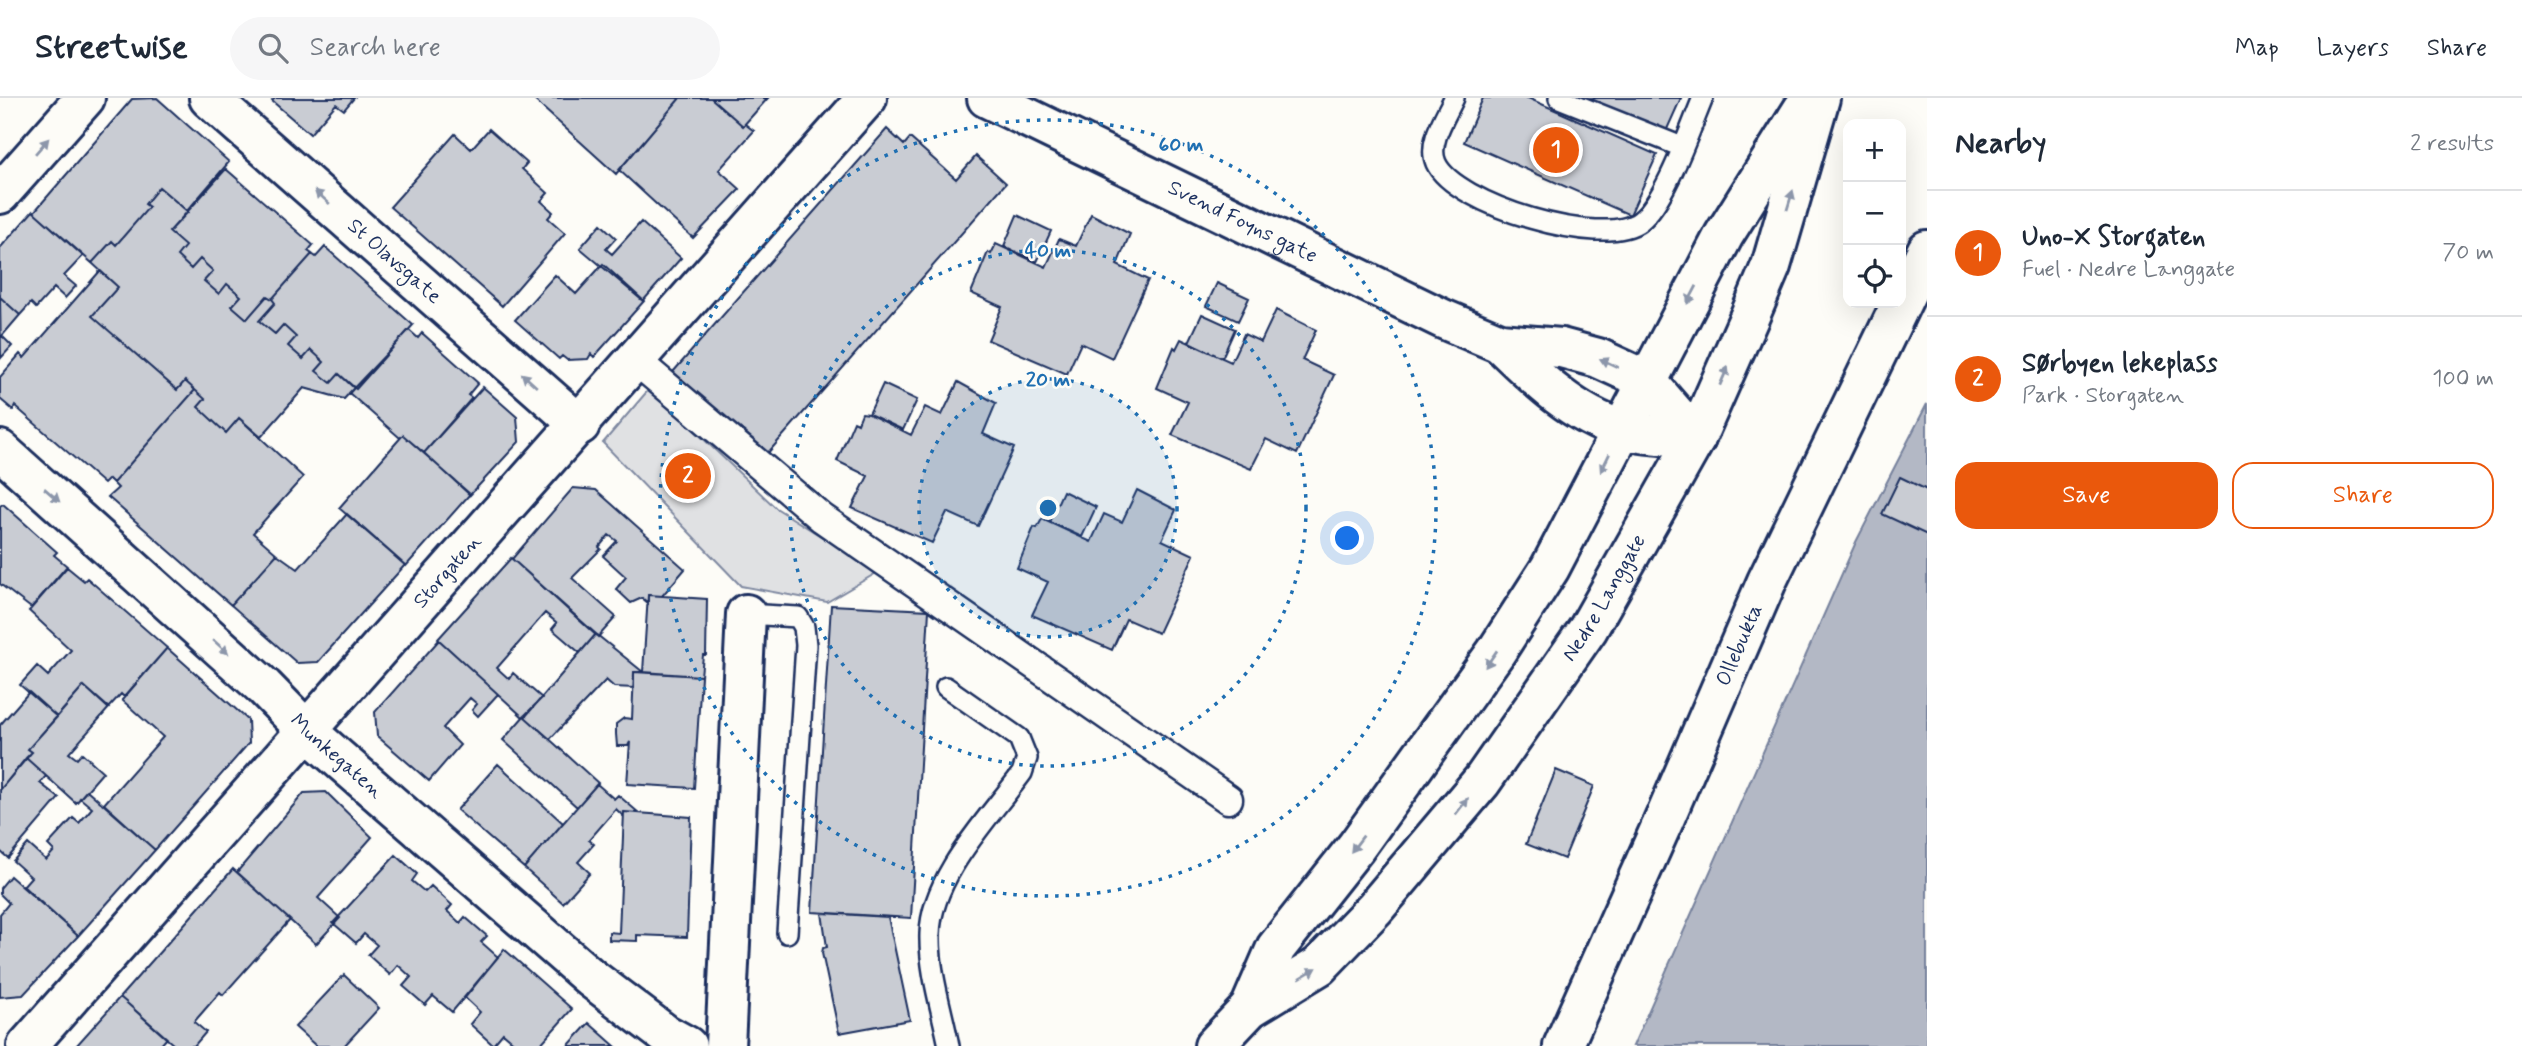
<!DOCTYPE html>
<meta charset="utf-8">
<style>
body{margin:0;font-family:Mynerve,sans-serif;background:#f6f6f7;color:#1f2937}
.controls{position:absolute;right:21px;top:21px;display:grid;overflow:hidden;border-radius:14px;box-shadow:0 7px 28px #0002}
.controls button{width:63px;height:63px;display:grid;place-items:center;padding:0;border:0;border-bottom:2px solid #e0e1e3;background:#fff;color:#1f2937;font:35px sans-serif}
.you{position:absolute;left:1348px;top:441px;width:24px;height:24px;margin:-18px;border:5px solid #fff;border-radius:50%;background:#1a73e8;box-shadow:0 0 0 10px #1a73e833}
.badge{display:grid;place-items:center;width:46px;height:46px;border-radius:50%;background:#ea580c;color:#fff;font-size:23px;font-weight:700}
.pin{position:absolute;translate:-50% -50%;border:4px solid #fff;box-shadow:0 2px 7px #0006}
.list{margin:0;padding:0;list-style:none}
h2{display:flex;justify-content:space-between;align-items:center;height:91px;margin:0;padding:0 28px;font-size:30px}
h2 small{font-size:23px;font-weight:400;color:#747a83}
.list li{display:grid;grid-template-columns:46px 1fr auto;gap:21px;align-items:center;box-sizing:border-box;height:126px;padding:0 28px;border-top:2px solid #e0e1e3}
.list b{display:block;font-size:26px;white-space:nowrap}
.list p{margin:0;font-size:23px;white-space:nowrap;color:#747a83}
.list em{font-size:23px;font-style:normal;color:#747a83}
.actions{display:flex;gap:14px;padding:21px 28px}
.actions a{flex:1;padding:16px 0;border:2px solid #ea580c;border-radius:21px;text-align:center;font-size:24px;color:#ea580c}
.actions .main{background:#ea580c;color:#fff}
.icon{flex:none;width:38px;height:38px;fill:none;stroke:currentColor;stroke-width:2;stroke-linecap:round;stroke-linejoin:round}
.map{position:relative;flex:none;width:1927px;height:948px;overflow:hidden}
header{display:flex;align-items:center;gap:42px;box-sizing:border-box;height:98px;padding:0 35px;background:#fff;border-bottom:2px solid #e0e1e3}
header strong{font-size:33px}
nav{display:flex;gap:38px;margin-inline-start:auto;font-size:24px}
.search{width:490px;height:63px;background:#f6f6f7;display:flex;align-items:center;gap:18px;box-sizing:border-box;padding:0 24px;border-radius:38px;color:#747a83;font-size:26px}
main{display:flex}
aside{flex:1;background:#fff}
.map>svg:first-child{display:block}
</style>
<header>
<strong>Streetwise</strong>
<div class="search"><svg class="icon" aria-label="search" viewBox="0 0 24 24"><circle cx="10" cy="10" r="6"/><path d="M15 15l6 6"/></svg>Search here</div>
<nav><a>Map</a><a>Layers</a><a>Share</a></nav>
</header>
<main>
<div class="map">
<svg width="1927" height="948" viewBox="0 0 1927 948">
<rect width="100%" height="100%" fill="#fdfcf7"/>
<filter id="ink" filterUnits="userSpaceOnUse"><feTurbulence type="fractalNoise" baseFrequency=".0143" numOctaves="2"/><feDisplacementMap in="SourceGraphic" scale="14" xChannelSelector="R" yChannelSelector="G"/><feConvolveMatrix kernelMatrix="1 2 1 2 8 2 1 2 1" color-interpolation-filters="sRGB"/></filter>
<g filter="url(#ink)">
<!-- green -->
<path fill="#e0e1e3" stroke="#7e88a0" stroke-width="2" d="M 650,290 L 776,410 L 878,474 L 827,504 L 741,488 L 603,345 Z"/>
<!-- water -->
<path fill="#b3b8c5" stroke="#76819c" stroke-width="2" d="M 1927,306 L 1927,948 L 1633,948 L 1856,444 Z"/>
<!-- building -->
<path fill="#c9ccd3" stroke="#1b2f5e" stroke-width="2" d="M 157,0 L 229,64 L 187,113 L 159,89 L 145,106 L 149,109 L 116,147 L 112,143 L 92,165 L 34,114 L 132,1 Z
M 275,0 L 354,0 L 344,12 L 336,6 L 310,36 L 272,3 Z
M 532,0 L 680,0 L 616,76 Z
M 680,0 L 711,0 L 743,28 L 745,26 L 754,33 L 719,72 L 740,91 L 693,140 L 619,72 Z
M 711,0 L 768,0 L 743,28 Z
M 1483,0 L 1528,0 L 1657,57 L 1630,117 L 1464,44 Z
M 1579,0 L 1681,0 L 1664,38 Z
M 489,31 L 527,65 L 522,71 L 548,95 L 541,103 L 553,114 L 548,120 L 565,135 L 502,208 L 390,109 L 455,36 L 471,51 Z
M 887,31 L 904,47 L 910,40 L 956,81 L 976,58 L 1006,85 L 766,357 L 673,274 Z
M 226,71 L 313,147 L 308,153 L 312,156 L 272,201 L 267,198 L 247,221 L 232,208 L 241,198 L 227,186 L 219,196 L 204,183 L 213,173 L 200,161 L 191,171 L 177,158 L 185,148 L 169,134 Z
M 159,89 L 188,114 L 169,134 L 185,148 L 177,158 L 191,171 L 200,161 L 213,173 L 204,183 L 219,196 L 227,186 L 241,198 L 232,208 L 247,221 L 267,198 L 272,201 L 275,205 L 259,223 L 275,236 L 283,227 L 296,239 L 288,248 L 303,261 L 311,252 L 324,264 L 316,273 L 331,285 L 339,276 L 354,290 L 344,301 L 304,290 L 261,339 L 239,320 L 226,335 L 198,309 L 205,301 L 185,283 L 177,292 L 92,218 L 118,189 L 92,165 L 112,143 L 116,147 L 149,109 L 145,106 Z
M 33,113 L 83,158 L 64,178 L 76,188 L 65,200 L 54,190 L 36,210 L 31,205 L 20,217 L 0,199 L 0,150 Z
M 1091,116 L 1130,136 L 1117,167 L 1148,182 L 1112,260 L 1081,245 L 1067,276 L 988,242 L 1002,209 L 971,195 L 988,154 L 991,156 L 996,146 L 1046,169 L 1059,141 L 1076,148 Z
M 1017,117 L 1051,133 L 1037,164 L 1004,148 Z
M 641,124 L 681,160 L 643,203 L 580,150 L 601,126 L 616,140 L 606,151 L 612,156 Z
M 325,149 L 413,227 L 356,291 L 339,276 L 331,285 L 316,273 L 324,264 L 311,252 L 303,261 L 288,248 L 296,239 L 283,227 L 275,236 L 259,223 L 275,205 L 272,201 L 312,156 L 316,159 Z
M 603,166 L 644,203 L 594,259 L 591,256 L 588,261 L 567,262 L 562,258 L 559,261 L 515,222 L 555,177 L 576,196 Z
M 100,173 L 118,189 L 92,218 L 177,292 L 185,283 L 195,292 L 113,385 L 109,381 L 104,386 L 15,308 L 13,312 L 0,301 L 0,279 L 20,256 L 24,260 Z
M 1217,185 L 1249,200 L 1238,223 L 1206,208 Z
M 0,199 L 20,217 L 2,238 L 12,248 L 1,260 Z
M 1276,212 L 1316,232 L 1302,262 L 1334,277 L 1297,356 L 1266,341 L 1251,371 L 1172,337 L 1188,304 L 1157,290 L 1174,249 L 1176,251 L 1181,241 L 1231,264 L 1244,236 L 1261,244 Z
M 1202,216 L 1235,231 L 1222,260 L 1189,244 Z
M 409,232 L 418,240 L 422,235 L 478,285 L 468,297 L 472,300 L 424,355 L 403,337 L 400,340 L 349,295 Z
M 958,284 L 996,305 L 983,336 L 1014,350 L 978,428 L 947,414 L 932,445 L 852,410 L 868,378 L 837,363 L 854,323 L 858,325 L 862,315 L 869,316 L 911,337 L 925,309 L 942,317 Z
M 883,286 L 917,302 L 903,332 L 869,316 Z
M 483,289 L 517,319 L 519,344 L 470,397 L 424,355 Z
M 195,292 L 205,301 L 198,309 L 226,335 L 239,320 L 303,379 L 253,435 L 277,456 L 231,507 L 108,399 L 118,390 L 113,385 Z
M 403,337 L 470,396 L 406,468 L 339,410 Z
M 1900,379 L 1927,392 L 1927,437 L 1882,416 Z
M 573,390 L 596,392 L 685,471 L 662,498 L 648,497 L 648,505 L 642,500 L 631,505 L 616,491 L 626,479 L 603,458 L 617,443 L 609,437 L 599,449 L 601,451 L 572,480 L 616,519 L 598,539 L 512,461 Z
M 1137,392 L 1176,412 L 1162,442 L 1194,457 L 1158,535 L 1126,521 L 1112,552 L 1032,517 L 1048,484 L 1017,470 L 1034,429 L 1037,430 L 1042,421 L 1091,444 L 1104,416 L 1122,424 Z
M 1063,393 L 1096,409 L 1082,439 L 1049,424 Z
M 3,406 L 57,454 L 54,457 L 67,468 L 31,510 L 0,486 L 0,408 Z
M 347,416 L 405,467 L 318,564 L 297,565 L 231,507 L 277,456 L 298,471 Z
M 511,460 L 596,536 L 580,555 L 552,531 L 557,525 L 545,515 L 497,570 L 509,581 L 513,575 L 542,600 L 523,619 L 438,541 Z
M 67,469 L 84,483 L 87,480 L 167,550 L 124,599 L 121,596 L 108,610 L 84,588 L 57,619 L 20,587 L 37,568 L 48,578 L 71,552 L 29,513 Z
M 648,497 L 707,501 L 706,557 L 703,557 L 701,578 L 643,574 Z
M 831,507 L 929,512 L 911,820 L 812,814 Z
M 596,536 L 643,574 L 634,574 L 634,590 L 614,589 L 606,582 L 550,641 L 525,619 Z
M 439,542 L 498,596 L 478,618 L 472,612 L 477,606 L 470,600 L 443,630 L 460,647 L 429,683 L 377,638 L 375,614 Z
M 167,550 L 248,622 L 249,645 L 155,752 L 104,706 L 163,639 L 122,602 Z
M 634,574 L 701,578 L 694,690 L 627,686 L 630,644 L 628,648 L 617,648 L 616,636 L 616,626 L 624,620 L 632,621 Z
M 84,588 L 109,610 L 69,655 L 77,661 L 82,655 L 103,674 L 76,705 L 26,660 L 32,654 L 28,651 Z
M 29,594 L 57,619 L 28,651 L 32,654 L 0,692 L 0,627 Z
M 524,618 L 598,685 L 577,709 L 503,642 Z
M 26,660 L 46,678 L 40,685 L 59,700 L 8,760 L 0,753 L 0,692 Z
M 498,666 L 563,725 L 524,770 L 457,712 Z
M 1556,672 L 1594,688 L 1564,761 L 1526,746 Z
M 597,686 L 614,701 L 618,697 L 639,715 L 624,714 L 623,718 L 616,711 L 589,742 L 594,746 L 578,764 L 590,775 L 563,805 L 524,770 Z
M 87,692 L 155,752 L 78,838 L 23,788 L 31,779 L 13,763 L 28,746 L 46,762 L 54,753 L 48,747 L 73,720 L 79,725 L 92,710 L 80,700 Z
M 326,694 L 372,739 L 318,800 L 340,820 L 316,846 L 237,774 L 304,695 Z
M 624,714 L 691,719 L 687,839 L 637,837 L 637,843 L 609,842 L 609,834 L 619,835 Z
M 396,757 L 417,776 L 412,783 L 425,794 L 431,788 L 452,807 L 447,813 L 460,825 L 465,819 L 487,838 L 481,844 L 498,859 L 452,914 L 433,898 L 425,907 L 403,888 L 411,879 L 398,867 L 390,877 L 368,857 L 377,847 L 364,836 L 356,845 L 333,825 Z
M 233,771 L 290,822 L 223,897 L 220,894 L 194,924 L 206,934 L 194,948 L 175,948 L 120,899 Z
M 10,778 L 78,838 L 23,897 L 0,899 L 0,816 L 9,805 L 0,796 L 0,790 Z
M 822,815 L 888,819 L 910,922 L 839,935 L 822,855 L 823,850 L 827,849 Z
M 504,851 L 572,911 L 539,948 L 518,948 L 503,935 L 493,947 L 470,926 L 480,914 L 465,900 Z
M 344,877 L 379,910 L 344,948 L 316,948 L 295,929 Z
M 120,899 L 167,940 L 160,948 L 76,948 Z
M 589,925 L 615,948 L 568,948 Z"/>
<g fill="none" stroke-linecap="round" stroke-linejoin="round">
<!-- service casing -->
<g stroke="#1b2f5e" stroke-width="24">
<path id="service" d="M 1454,0 C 1446,18 1427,45 1436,65 C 1454,106 1603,152 1640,123 C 1665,104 1690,31 1703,0
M 1559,0 L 1682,49
M 746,516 L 798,519 L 804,529 L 806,547 L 787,835
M 946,589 L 1019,640 L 1027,660 L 1022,675 C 989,720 931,779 930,836 C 929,873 942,912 949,948"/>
</g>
<!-- pedestrian casing -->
<g stroke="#1b2f5e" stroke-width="33">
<path id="pedestrian" d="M 634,261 L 822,420 L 1228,701"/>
</g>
<!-- minor casing -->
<g stroke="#1b2f5e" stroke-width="44">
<g id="minor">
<path id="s1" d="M 209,0 L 580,327"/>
<path id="s2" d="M 987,0 L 1443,221 L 1500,245 L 1561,250 L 1598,260 L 1646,282 L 1696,340"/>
<path d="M 0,96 L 85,0"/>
<path d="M 1500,245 C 1534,278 1573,317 1621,331 C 1644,338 1672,337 1696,340"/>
<path id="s3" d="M 0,352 L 264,589 L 308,634 L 591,880 L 665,936 L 687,948"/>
<path id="s4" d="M 27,948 L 867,0"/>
<path d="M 725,948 L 746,516"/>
<path id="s5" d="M 1563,948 L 1664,722 L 1767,483 L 1927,152"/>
</g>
</g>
<!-- primary casing -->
<g stroke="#1b2f5e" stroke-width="44">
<g id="primary">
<path d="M 1250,910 L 1276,850 L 1356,749 L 1496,554 L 1550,470 L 1724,137 L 1803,11"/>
<path id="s6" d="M 1214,948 L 1250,910 L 1319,868 L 1375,810 L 1482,683 L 1588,531 L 1696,340 L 1749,220 L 1771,168 L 1820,0"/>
</g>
</g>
<!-- service -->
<use href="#service" stroke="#fdfcf7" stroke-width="19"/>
<!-- pedestrian -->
<use href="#pedestrian" stroke="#fdfcf7" stroke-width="28"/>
<!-- minor -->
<use href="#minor" stroke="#fdfcf7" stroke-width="38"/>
<!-- primary -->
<use href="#primary" stroke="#fdfcf7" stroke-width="38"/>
</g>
<!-- one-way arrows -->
<defs><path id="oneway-solid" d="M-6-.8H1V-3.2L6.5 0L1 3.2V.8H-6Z" transform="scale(1.75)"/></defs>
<g fill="#8c96aa">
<use href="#oneway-solid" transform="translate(42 48) rotate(-49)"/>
<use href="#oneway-solid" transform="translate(322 99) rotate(-138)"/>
<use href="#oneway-solid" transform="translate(1790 102) rotate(-73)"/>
<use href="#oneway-solid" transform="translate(1692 197) rotate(118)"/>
<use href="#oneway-solid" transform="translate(1609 265) rotate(-155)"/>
<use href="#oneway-solid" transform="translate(1724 278) rotate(-66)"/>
<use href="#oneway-solid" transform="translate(529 282) rotate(-138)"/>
<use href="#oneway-solid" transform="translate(1605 365) rotate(116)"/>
<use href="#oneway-solid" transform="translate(52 397) rotate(41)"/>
<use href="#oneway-solid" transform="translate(221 549) rotate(42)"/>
<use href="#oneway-solid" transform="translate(1491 561) rotate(125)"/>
<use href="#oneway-solid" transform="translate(1462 708) rotate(-52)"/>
<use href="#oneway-solid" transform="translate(1357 746) rotate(127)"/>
<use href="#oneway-solid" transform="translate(1308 875) rotate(-31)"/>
</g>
</g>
<!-- distance rings -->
<circle cx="1048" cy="410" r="129" fill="#1f6fb2" fill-opacity=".12"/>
<g fill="none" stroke="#1f6fb2" stroke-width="3.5" stroke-dasharray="3.5 7">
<circle cx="1048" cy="410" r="129"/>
<circle cx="1048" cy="410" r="258"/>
<circle cx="1048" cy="410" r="388"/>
</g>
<g text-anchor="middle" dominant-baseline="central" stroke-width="5" stroke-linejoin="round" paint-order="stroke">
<!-- street labels -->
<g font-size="21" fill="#1b2f5e" stroke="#fdfcf7">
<text stroke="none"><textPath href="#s2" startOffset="284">Svend Foyns gate</textPath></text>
<text stroke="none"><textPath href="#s1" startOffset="247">St Olavsgate</textPath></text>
<text stroke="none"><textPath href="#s4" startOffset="634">Storgaten</textPath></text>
<text stroke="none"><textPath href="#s6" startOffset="600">Nedre Langgate</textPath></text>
<text stroke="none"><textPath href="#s5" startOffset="438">Ollebukta</textPath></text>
<text stroke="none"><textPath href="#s3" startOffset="455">Munkegaten</textPath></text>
</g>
</g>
<circle cx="1048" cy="410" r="10" fill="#1f6fb2" stroke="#fdfcf7" stroke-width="3.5"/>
<g font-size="21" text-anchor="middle" font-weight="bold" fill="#1f6fb2" stroke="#fdfcf7" stroke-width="5" stroke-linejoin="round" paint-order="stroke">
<text x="1181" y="53">60 m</text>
<text x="1048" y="159">40 m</text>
<text x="1048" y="288">20 m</text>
</g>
</svg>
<div class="controls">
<button>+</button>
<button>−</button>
<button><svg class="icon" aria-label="locate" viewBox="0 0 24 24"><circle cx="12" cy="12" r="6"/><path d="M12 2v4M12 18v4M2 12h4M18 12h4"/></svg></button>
</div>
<div class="you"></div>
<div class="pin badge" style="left:1556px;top:52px">1</div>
<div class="pin badge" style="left:688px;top:378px">2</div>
</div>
<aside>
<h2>Nearby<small>2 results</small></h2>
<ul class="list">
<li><span class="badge">1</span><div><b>Uno-X Storgaten</b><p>Fuel · Nedre Langgate</p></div><em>70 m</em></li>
<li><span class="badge">2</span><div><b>Sørbyen lekeplass</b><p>Park · Storgaten</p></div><em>100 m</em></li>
</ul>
<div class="actions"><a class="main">Save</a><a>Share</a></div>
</aside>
</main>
